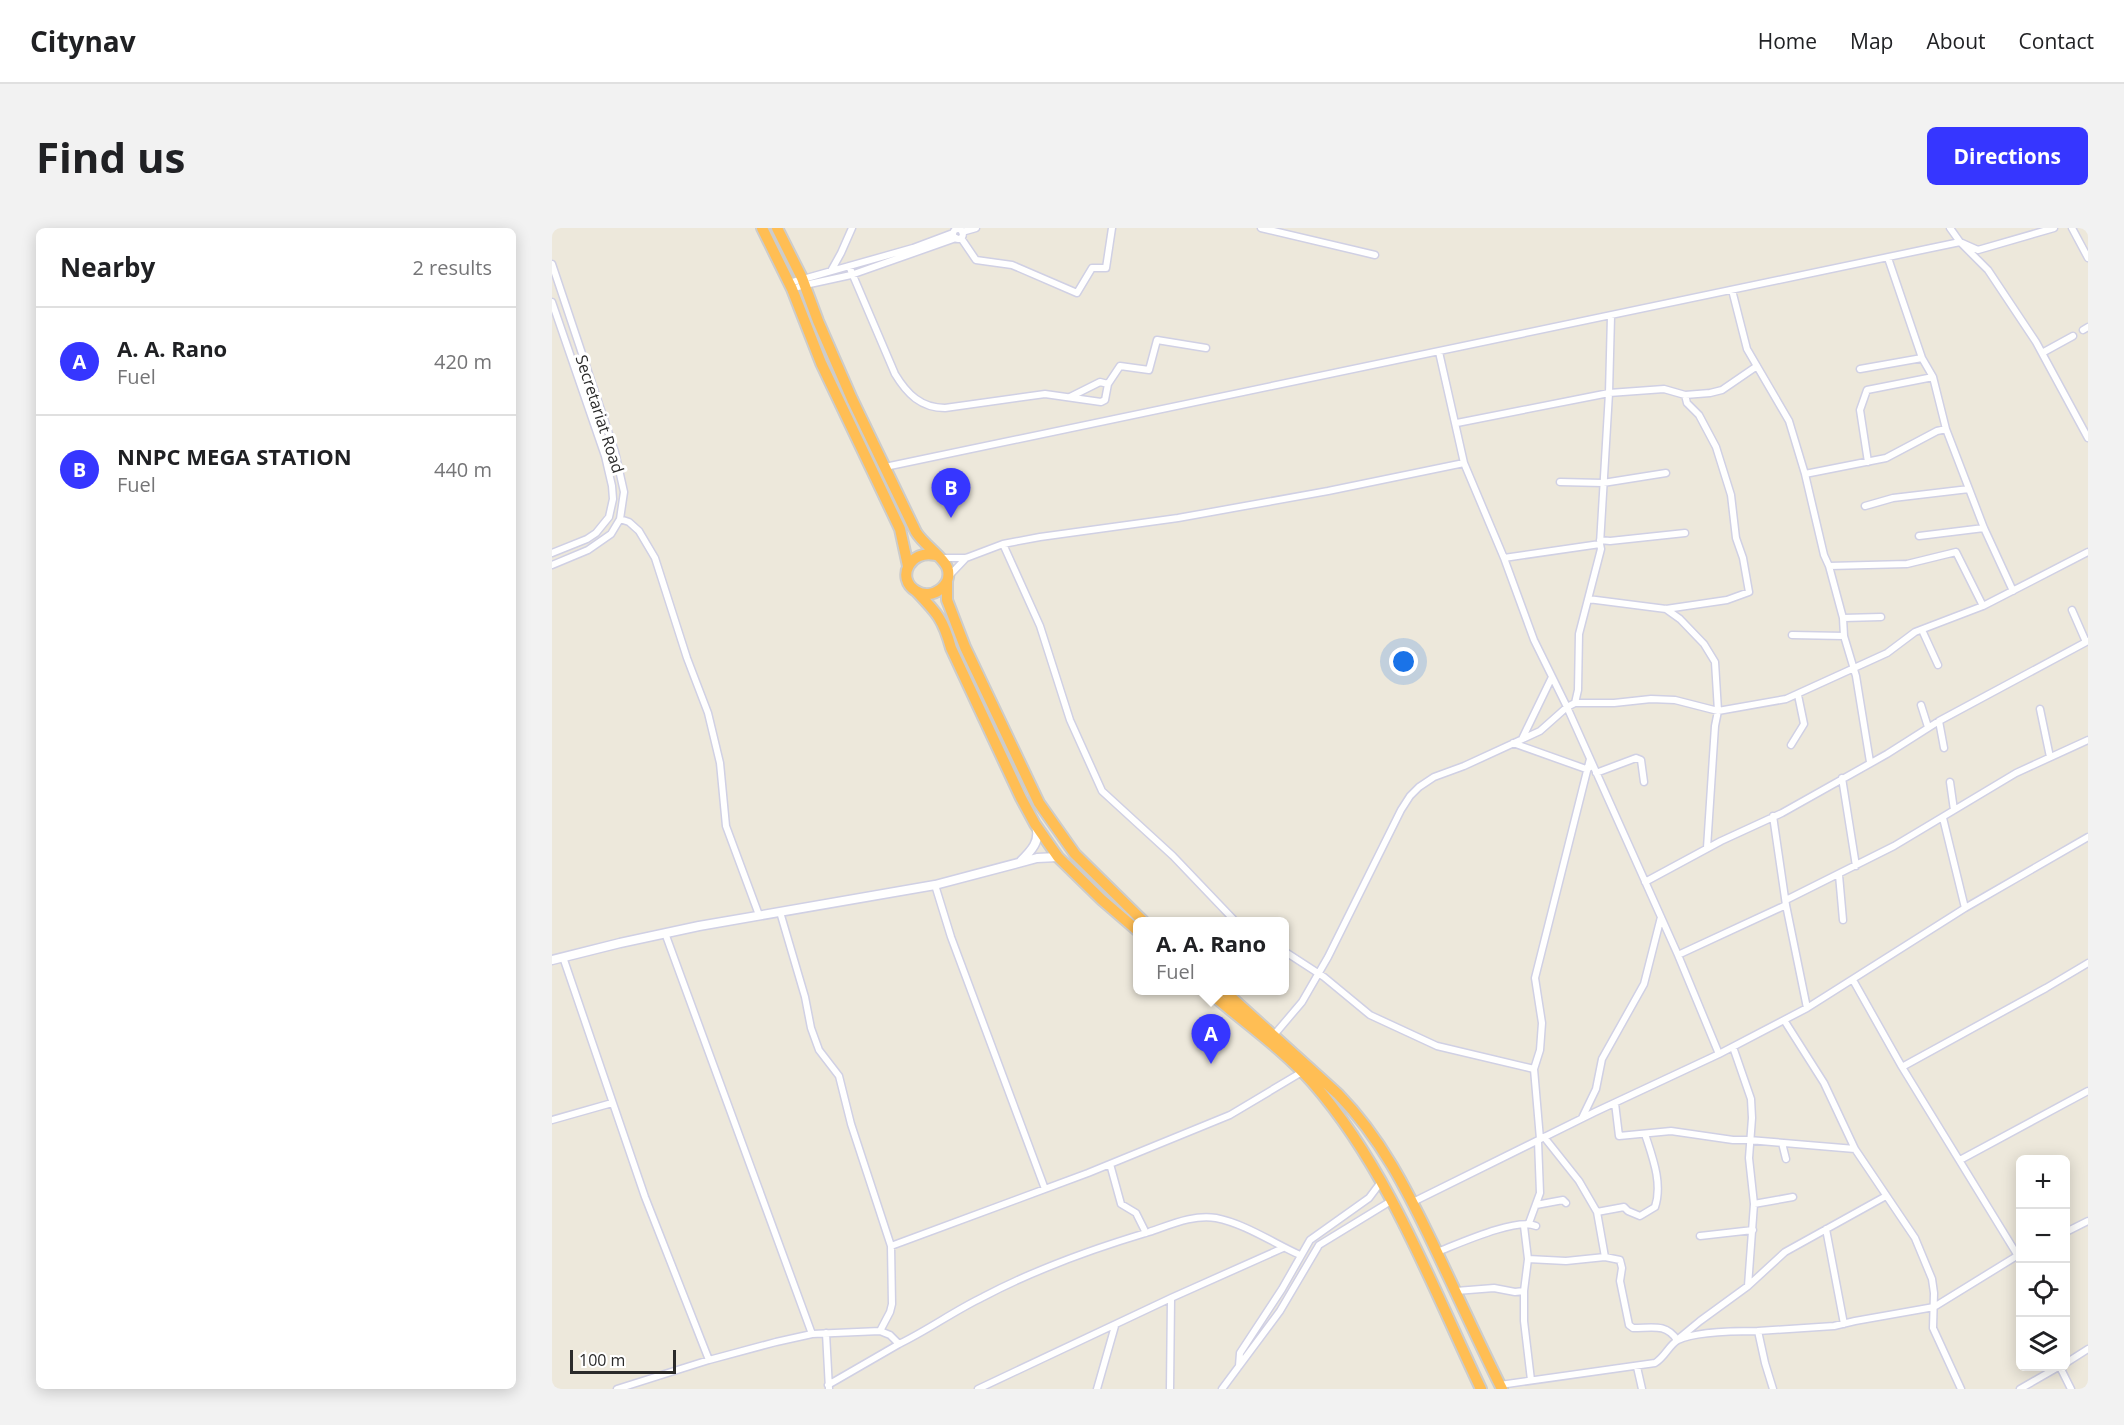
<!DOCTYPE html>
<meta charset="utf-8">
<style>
body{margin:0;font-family:"Open Sans",sans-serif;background:#f2f2f2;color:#202124}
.controls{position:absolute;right:18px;bottom:18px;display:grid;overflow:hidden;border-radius:9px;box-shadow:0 3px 15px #0003}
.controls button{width:54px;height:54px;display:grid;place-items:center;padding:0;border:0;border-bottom:2px solid #e0e0e0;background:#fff;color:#202124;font:30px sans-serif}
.scale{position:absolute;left:18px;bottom:15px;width:106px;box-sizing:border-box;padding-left:6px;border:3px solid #2a2a2a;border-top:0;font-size:16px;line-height:21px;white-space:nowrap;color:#2a2a2a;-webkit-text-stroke:4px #fff;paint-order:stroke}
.you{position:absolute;left:852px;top:434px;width:21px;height:21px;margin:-15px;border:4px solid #fff;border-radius:50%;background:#1a73e8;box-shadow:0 0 0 9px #1a73e833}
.badge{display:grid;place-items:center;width:39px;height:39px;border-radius:50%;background:#3636ff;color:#fff;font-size:20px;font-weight:700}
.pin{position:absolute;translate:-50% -50px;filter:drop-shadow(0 2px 3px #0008)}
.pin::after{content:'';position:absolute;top:32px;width:21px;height:18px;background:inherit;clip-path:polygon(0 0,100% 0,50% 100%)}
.popup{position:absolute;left:581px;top:689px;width:156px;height:78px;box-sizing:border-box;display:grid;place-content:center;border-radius:9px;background:#fff;filter:drop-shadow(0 2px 4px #0005);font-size:20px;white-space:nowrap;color:#757577}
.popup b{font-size:22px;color:#202124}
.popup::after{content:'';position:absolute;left:50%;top:100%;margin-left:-12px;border:12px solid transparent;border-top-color:#fff}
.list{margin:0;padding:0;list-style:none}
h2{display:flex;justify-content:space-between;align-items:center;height:78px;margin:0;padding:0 24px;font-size:26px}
h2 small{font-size:20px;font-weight:400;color:#757577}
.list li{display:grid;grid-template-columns:39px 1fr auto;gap:18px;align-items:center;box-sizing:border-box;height:108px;padding:0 24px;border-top:2px solid #e0e0e0}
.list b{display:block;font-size:22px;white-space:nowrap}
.list p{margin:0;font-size:20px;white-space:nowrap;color:#757577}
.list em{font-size:20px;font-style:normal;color:#757577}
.icon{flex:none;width:33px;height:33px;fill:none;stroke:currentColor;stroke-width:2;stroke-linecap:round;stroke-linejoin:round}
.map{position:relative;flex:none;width:1536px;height:1161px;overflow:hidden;border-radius:9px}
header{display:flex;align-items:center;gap:36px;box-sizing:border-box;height:84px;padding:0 30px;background:#fff;border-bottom:2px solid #e0e0e0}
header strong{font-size:28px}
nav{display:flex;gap:33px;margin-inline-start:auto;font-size:21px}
.intro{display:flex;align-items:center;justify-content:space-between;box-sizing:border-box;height:144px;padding:0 36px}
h1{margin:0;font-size:42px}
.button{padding:15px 27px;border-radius:9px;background:#3636ff;color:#fff;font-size:21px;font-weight:700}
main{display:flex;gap:36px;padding:0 36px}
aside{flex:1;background:#fff;border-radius:9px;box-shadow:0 3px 15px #0003}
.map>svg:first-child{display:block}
</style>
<header>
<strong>Citynav</strong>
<nav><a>Home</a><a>Map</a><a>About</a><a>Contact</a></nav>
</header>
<div class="intro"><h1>Find us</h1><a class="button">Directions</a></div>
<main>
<aside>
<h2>Nearby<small>2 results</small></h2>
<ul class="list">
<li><span class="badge">A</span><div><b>A. A. Rano</b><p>Fuel</p></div><em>420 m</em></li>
<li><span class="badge">B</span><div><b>NNPC MEGA STATION</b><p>Fuel</p></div><em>440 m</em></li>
</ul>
</aside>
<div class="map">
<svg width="1536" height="1161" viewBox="0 0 1536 1161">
<rect width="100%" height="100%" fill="#ede8db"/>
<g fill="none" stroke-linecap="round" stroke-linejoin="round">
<!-- street casing -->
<g stroke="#d0d0e4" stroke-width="9">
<path id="street" d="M 709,0 L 823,27
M 1398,0 L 1408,14 L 1436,42 L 1484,114 L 1536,210
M 1520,0 L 1536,30
M401 6a5 5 0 1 1 10 0a5 5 0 1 1-10 0Z
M 410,4 L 424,0
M 409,10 L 424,32 L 460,37 L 525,65 L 540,40 L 554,40 L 560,0
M 1336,30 L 1370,130 L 1381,149 L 1394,201 L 1432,300 L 1461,363
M 0,36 L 63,224 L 72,264 L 68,291 L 59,306 L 36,322 L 0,337
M 297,38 L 343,146 C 355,166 369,180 393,180 L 493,166 L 549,174 L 553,172 L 556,156 L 548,154 L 518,169
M 279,43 L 289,25 L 300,0
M 237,55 L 361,20 L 401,5
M 240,61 L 253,57 L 299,47 L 404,10
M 1180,62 L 1195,121 L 1237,193 L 1253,246 L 1272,327 L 1277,338 L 1291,390 L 1292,408 L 1304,448 L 1318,534
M 0,74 L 53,228 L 60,258 L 61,271 L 57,289 L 44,305 L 35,311 L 0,325
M 1531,102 L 1536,99
M 887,124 L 912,235 L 952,330 L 982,412 L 1015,479 L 1126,727 L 1167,826
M 1490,125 L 1521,108
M 1308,141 L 1370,130
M 556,156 L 568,138 L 597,142 L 605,112 L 654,120
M 905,195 L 1057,165 L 1112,161 L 1133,167 L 1158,165 L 1170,162 L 1205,138
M 1316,234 L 1308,182 L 1315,162 L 1381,149
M 333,239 L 1408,14 L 1426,22 L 1502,0
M 1253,246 L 1334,230 L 1385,203 L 1394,201
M 1008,254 L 1051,255 L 1114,245
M 1313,278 L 1341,270 L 1417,261
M 68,291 L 77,294 L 87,303 L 103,330 L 135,430 L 156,485 L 168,535 L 174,598 L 207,687
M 1367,308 L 1432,300
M 1048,312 L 1058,313 L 1133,305
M 451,316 L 488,398 L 518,492 L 550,563 L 621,628 L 684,694
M 389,330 L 414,330 L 451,316 L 488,309 L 626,290 L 776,263 L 912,235
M 952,330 L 1048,316
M 1277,338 L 1355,336 L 1404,324 L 1431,378
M 396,349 L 414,330
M 1036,371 L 1114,381 L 1175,372 L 1197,364 L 1191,330 L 1184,310 L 1179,267 L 1164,219 L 1147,187 L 1135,175 L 1133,167
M 1114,381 L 1128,391 L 1152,416 L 1163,434 L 1166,483 L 1163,498 L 1155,620
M 1520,382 L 1534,414
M 1291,390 L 1329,389
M 1370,402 L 1386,437
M 1240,407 L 1292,408
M 1023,475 L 1026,462 L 1027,406 L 1049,321 L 1048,316 L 1057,165 L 1059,88
M 1369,477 L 1376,499
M 1488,481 L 1498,529
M 1387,493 L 1392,520
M 970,511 L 1000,449
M 961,515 L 1034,541 L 1037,540
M 1239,517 L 1252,496 L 1246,467
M 1044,545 L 1084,530 L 1089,532 L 1092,554
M 1290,550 L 1304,638
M 1398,554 L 1402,582
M 1221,588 L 1234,677 L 1255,780
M 1391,590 L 1413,680
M 1287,647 L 1291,692
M 1093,654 L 1169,613 L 1230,585 L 1335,526 L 1387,493 L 1536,413
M 383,657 L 399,709 L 493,961
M 1234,672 L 1342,618 L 1464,545 L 1536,512
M 228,684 L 253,769 L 259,800 L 267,822 L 287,848 L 299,896 L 339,1018 L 340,1076 L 338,1084 L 328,1103
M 113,705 L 260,1106
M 732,723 L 772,749 L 818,787 L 885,818 L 982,841
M 1126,727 L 1234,677
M 11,729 L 93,969 L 157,1132
M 1301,752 L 1350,839 L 1494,760 L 1536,735
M 1232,792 L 1272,855 L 1303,921 L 1363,1010 L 1380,1051 L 1382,1065 L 1381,1100 L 1409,1161
M 722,807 L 750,774 L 776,729 L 849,582 L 858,568 L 867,559 L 882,549 L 912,538 L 988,503 L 1015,479 L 1023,475 L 1062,475 L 1099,471 L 1123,472 L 1166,483 L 1234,471 L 1335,425 L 1363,404 L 1431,378 L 1536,324
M 1181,819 L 1199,871 L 1200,890 L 1197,930 L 1202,976 L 1196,1058
M 1350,839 L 1466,1028
M 1063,875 L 1067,908 L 1119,903 L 1181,912 L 1197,912 L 1303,921
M 1030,890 L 1044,861 L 1050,831 L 1092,756 L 1109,689
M 0,892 L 60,875
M 992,909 L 1027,953 L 1045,984 L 1053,1029
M 988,911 L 982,841 L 988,822 L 990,795 L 983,750 L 1038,531
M 1230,915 L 1234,931
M 1408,932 L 1536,863
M 558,936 L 569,976 L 584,985 L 594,1005
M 861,974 L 1043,884 L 1167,826 L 1255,780 L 1413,680 L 1536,609
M 1202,976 L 1241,969
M 984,977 L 1011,972 L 1014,975
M 1045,984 L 1072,979 L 1076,983 L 1088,988 L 1103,979 C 1111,955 1100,928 1093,906
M 1274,1001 L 1292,1096
M 1514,1004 L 1536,993
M 1148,1008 L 1201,1002
M 339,1018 L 536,945 L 678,887 L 750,844
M 885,1024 C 906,1016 965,989 984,998
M 976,1031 L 1014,1033 L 1053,1029 L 1068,1032 L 1070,1040 L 1068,1053 L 1077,1097 L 1081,1100 C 1100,1100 1114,1095 1125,1112 L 1148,1093 L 1196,1058 L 1233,1024 L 1334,968
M 904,1063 L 942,1060 L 963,1064 L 972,1063
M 1206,1103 L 1282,1098 L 1303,1093 L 1382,1079 L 1468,1026
M 274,1105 L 277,1161
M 1514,1135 L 1536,1121
M 687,1138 L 688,1125 L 730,1061 L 758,1012 L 817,970 L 829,954
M 1085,1139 L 1090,1161
M 1508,1139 L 1519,1161
M 979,1152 L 972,1093 L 972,1063 L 976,1031 L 972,998 L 977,995 L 988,965 L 986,913
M 276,1157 L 347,1116
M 948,1157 L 1103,1135 C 1113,1129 1117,1117 1126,1112 C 1144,1103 1186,1103 1206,1103 L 1213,1135 L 1221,1161
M 65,1161 L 157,1132 L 224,1114 L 260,1106 L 328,1103 L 338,1107 L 347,1116 C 376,1102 402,1083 431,1069 C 484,1041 540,1021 597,1004 C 618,997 642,986 664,990 C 694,996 721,1015 748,1027
M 426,1161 L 619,1070 L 731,1020
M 545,1161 L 563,1098
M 618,1161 L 619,1070
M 670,1161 L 728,1083 L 767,1017 L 839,973
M 1468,1161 L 1508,1138"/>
</g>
<!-- secondary casing -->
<g stroke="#d0d0e4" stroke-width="11">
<path id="secondary" d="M 469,633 C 479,623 489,613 484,598
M 0,732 L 68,715 L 147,698 L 383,657 L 485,630 L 506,629"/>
</g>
<!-- highway casing -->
<g stroke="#ccc" stroke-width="14">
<path id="highway" d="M 210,0 L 240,61 L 269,135 L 348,301 L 356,338
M 225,0 L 250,50 L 266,93 L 300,171 L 364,304 C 371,316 391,329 395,339 C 402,357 380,373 364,363 C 343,350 359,321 383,327
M 395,354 L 395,372 L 413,419 L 487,575 L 523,626 L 592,694
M 365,364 C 385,385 391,391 399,420 L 469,570 L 483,596 L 506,629 L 550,672 L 586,703
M 655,762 C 690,793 730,820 761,855 C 836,941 880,1058 929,1161
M 671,762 L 786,866 C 829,910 855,962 881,1016 C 904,1064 926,1113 950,1161"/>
</g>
<!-- street -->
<use href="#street" stroke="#fff" stroke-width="6"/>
<!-- secondary -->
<use href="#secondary" stroke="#fff" stroke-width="8"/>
<!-- highway -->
<use href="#highway" stroke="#ffbe54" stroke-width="10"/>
</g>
<g text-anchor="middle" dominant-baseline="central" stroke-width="6" stroke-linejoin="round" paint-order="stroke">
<!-- street labels -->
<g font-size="16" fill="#2a2a2a" stroke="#fff">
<text transform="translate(48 186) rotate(72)">Secretariat Road</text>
</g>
</g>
</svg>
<div class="controls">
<button>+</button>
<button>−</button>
<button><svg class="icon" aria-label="locate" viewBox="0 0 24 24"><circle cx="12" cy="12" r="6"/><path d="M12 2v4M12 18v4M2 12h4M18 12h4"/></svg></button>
<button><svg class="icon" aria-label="layers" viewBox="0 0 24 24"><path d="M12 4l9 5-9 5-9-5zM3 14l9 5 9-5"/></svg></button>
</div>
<div class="scale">100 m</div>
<div class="you"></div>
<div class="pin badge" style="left:659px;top:836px">A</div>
<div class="popup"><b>A. A. Rano</b>Fuel</div>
<div class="pin badge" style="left:399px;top:290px">B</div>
</div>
</main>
